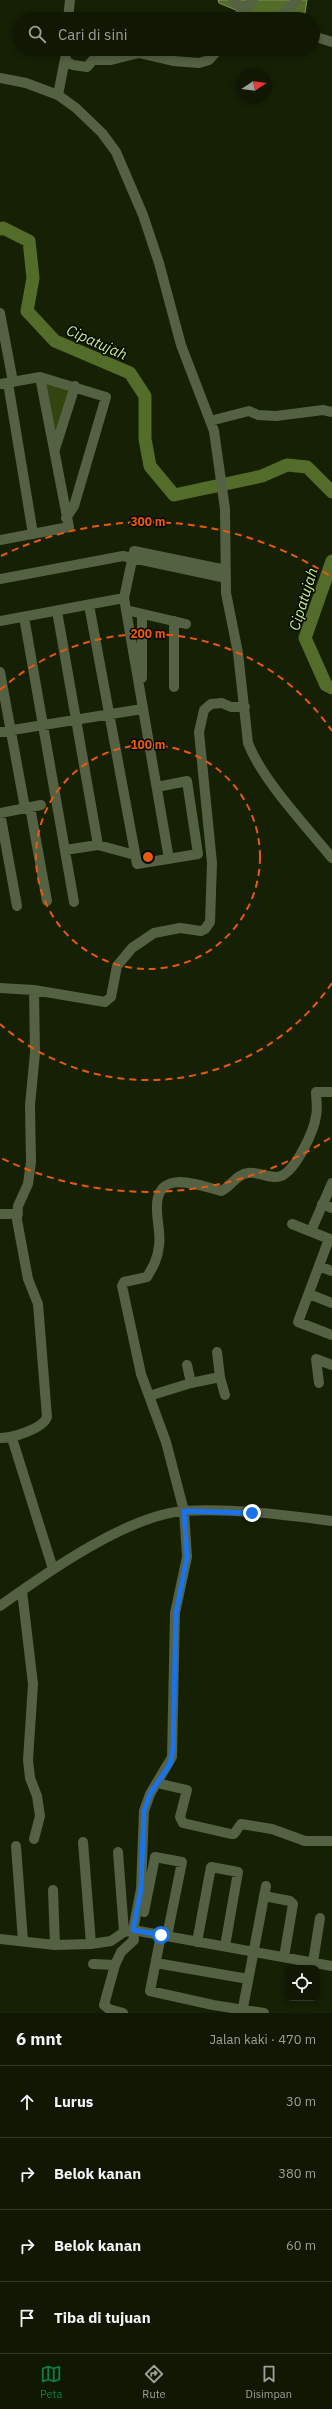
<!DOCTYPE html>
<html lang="id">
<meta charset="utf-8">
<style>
body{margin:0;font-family:"IBM Plex Sans",sans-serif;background:#1e2513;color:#f1f3f6}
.controls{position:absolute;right:12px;bottom:12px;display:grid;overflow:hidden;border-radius:8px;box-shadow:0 2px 6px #0003}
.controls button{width:36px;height:36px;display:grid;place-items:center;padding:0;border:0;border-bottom:1px solid #303726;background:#101804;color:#f1f3f6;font:20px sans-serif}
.compass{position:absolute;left:236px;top:68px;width:36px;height:36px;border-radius:50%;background:#101804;box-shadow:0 2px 6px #0003;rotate:77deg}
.stop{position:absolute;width:12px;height:12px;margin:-9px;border:3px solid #1a73e8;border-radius:50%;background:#fff}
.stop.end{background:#1a73e8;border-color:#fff;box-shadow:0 1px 4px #0008}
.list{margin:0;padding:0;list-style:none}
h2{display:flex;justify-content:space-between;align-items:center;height:52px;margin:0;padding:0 16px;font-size:17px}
h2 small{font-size:13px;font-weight:400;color:#9ca09a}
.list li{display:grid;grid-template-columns:26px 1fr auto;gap:12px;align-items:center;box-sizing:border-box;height:72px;padding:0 16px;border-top:1px solid #303726}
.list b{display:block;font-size:15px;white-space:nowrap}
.list em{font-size:13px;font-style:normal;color:#9ca09a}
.icon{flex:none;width:22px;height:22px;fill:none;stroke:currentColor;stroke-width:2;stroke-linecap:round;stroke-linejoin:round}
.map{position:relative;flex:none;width:332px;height:2013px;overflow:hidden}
.search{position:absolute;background:#101804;box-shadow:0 2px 6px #0003;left:12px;right:12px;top:12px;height:44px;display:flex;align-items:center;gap:10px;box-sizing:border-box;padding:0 14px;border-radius:22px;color:#9ca09a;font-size:15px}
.sheet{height:340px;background:#101804}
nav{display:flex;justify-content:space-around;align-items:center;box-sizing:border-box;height:56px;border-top:1px solid #303726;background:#101804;font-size:11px;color:#9ca09a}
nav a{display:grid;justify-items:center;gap:2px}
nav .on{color:#0b8043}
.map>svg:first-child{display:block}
</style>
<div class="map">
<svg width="332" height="2013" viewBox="0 0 332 2013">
<rect width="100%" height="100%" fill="#162005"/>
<!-- green -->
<path fill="#32450f" d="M 42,379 L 72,387 L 54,445 Z"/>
<!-- water -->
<path fill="#536c29" stroke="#7e925e" d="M 218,0 L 307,0 L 304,19 L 271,19 L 270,14 L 243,13 L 219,3 Z"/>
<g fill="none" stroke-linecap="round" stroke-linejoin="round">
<!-- river -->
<path stroke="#536c29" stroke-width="13" d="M 0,229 L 3,228 L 29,241 L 33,278 L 27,311 L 55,341 L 130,373 L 145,396 L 145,439 L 150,466 L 174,495 L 262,476 L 287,465 L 307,467 L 332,492
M 332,561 L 305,638 L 326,685 L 332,688"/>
<!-- minor -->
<path stroke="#546142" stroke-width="10" d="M 233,0 L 244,10
M 239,15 L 253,0
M 68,19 L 70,0
M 278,19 L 297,0
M 313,36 L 332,42
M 266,49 L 271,49
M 66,61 L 73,65 L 87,67 L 93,60 L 111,60 L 139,53 L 173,61 L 199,63 L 209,60 L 219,49
M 0,78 L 26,83 L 58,95 L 76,108 L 102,133 L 116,152 L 143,215 L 159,263 L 181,345 L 214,431 L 225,509 L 226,593 L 238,653 L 248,743 C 262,780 307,827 332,858
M 58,95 L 67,49
M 0,313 L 13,382
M 8,383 L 33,534
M 0,384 L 40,377 L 106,397 L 74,506 L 66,518
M 210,421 L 249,411 L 258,415 L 276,416 L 323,410 L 332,412
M 55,449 L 75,386
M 0,540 L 69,527 L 40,377
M 0,579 L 123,556 L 226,578
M 89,605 L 137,864 L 198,854 L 187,781 L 157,787
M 126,610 L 169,859
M 57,611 L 98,845
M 142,614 L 142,678
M 24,617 L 74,902
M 0,621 L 124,598
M 174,621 L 174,687
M 186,624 L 126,610 L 124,598 L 134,551 L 226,570
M 0,672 L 25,808
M 0,732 L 142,709 L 142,702
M 30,807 L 47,901
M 65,850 L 98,845 L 135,855
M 17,906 L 0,813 L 41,805
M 0,988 L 34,990 L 105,1002 L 111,997 L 117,966 L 132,948 L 154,933 L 180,928 L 201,931 L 205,929 L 210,922 L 212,863 L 199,732 L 204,710 L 211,704 L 222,703 L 231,707 L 245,707
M 322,1204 L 332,1208
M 0,1214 L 18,1214
M 292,1224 L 332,1240
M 311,1231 L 332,1183
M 329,1239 L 298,1322 L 332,1335
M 319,1266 L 332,1271
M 309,1294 L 332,1303
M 187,1365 L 191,1383
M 220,1377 L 225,1395
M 319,1383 L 316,1359 L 332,1365
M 149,1396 L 191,1383 L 220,1377 L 217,1352
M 0,1438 C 12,1438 43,1429 47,1417 L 38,1304 L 28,1279 L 17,1220 L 18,1206 L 28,1184 L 31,1162 L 30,1105 L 35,1053 L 34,990
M 12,1438 L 53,1569
M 22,1591 L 33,1684 L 28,1760 L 30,1778 L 37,1796 L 40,1816 L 34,1839
M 0,1606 C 46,1573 128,1515 184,1511 C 230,1508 286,1515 332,1521
M 157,1783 L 187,1790 L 180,1817 L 183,1823 L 231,1834 L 234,1834 L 241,1824 L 272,1829 L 305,1841 L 332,1841
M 83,1842 L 91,1944
M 16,1846 L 23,1941
M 118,1852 L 124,1932
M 53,1890 L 55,1945
M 264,1896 L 290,1901 L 293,1904 L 284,1957
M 144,1912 L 155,1857 L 182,1862 L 167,1936
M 161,1935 L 150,1991 L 213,2005 L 264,2013
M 0,1939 L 55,1945 L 91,1944 L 111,1941 L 124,1932 L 133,1930 L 332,1966
M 197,1942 L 211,1867 L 238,1872 L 225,1946
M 313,1962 L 320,1918
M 156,1963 L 248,1979
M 93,1964 L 115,1965 L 104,2005 L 109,2009 L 123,2013
M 115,1965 L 121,1952 L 134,1940 L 133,1930 L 141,1889 L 144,1811 L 150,1794 L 172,1757 L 175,1613 L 187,1557 L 184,1511 L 166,1442 L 141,1374 L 122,1286 L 124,1282 L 147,1277 C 153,1267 158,1258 159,1246 C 161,1234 157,1222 157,1210 C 155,1168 196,1184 221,1191 C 231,1187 236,1174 248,1173 C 259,1171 270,1180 281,1176 C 296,1170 314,1131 316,1116 C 318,1108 316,1099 316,1092 L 332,1092
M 242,2013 L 266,1886"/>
</g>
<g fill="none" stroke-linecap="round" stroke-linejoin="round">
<!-- route -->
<path stroke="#1a73e8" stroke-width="5" d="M 161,1935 L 133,1930 L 141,1889 L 144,1811 L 150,1794 L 170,1764 L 173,1749 L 176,1613 L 187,1557 L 184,1511 L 252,1513"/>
</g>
<!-- distance rings -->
<g fill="none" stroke="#e8590c" stroke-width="2" stroke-dasharray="7 5">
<circle cx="148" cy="857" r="112"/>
<path d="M332 983A223 223 0 0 1 0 1024M0 690A223 223 0 0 1 332 731"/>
<path d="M330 1138A335 335 0 0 1 1 1158M1 556A335 335 0 0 1 330 576"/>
</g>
<g text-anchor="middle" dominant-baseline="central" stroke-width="3" stroke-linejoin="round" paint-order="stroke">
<!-- water labels -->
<g font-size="15" font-style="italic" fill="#c6ed8e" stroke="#050801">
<text transform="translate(97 342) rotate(24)">Cipatujah</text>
<text transform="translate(303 599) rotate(-73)">Cipatujah</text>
</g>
</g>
<circle cx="148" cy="857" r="6" fill="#e8590c" stroke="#050801" stroke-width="2"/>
<g font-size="12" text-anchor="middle" font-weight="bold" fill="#e8590c" stroke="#050801" stroke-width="3" stroke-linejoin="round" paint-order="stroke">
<text x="148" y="526">300 m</text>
<text x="148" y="638">200 m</text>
<text x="148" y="749">100 m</text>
</g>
</svg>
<div class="controls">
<button><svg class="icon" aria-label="locate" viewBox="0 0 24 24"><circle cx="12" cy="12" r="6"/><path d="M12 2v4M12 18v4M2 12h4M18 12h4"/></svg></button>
</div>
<svg class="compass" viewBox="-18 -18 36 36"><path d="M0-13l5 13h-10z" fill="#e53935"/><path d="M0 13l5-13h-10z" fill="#9ca09a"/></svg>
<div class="stop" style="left:161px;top:1935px"></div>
<div class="stop end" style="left:252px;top:1513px"></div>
<div class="search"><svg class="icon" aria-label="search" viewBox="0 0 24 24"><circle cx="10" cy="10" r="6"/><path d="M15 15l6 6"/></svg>Cari di sini</div>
</div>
<section class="sheet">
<h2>6 mnt<small>Jalan kaki · 470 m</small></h2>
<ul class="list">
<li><svg class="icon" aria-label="ahead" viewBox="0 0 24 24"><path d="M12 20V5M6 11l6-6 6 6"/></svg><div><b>Lurus</b></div><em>30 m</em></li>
<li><svg class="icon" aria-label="right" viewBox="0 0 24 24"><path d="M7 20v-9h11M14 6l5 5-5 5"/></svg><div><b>Belok kanan</b></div><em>380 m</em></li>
<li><svg class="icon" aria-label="right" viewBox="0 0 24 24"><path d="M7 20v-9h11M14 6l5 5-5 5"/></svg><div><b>Belok kanan</b></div><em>60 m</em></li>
<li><svg class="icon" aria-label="arrive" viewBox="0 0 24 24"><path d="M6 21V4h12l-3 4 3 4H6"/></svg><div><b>Tiba di tujuan</b></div></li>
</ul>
</section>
<nav>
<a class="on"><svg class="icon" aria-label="map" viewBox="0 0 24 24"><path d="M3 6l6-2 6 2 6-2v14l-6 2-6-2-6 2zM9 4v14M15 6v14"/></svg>Peta</a>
<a><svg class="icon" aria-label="directions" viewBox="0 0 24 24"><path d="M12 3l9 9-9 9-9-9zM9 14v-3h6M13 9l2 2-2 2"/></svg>Rute</a>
<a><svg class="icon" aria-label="saved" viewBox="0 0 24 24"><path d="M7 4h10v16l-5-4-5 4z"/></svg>Disimpan</a>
</nav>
